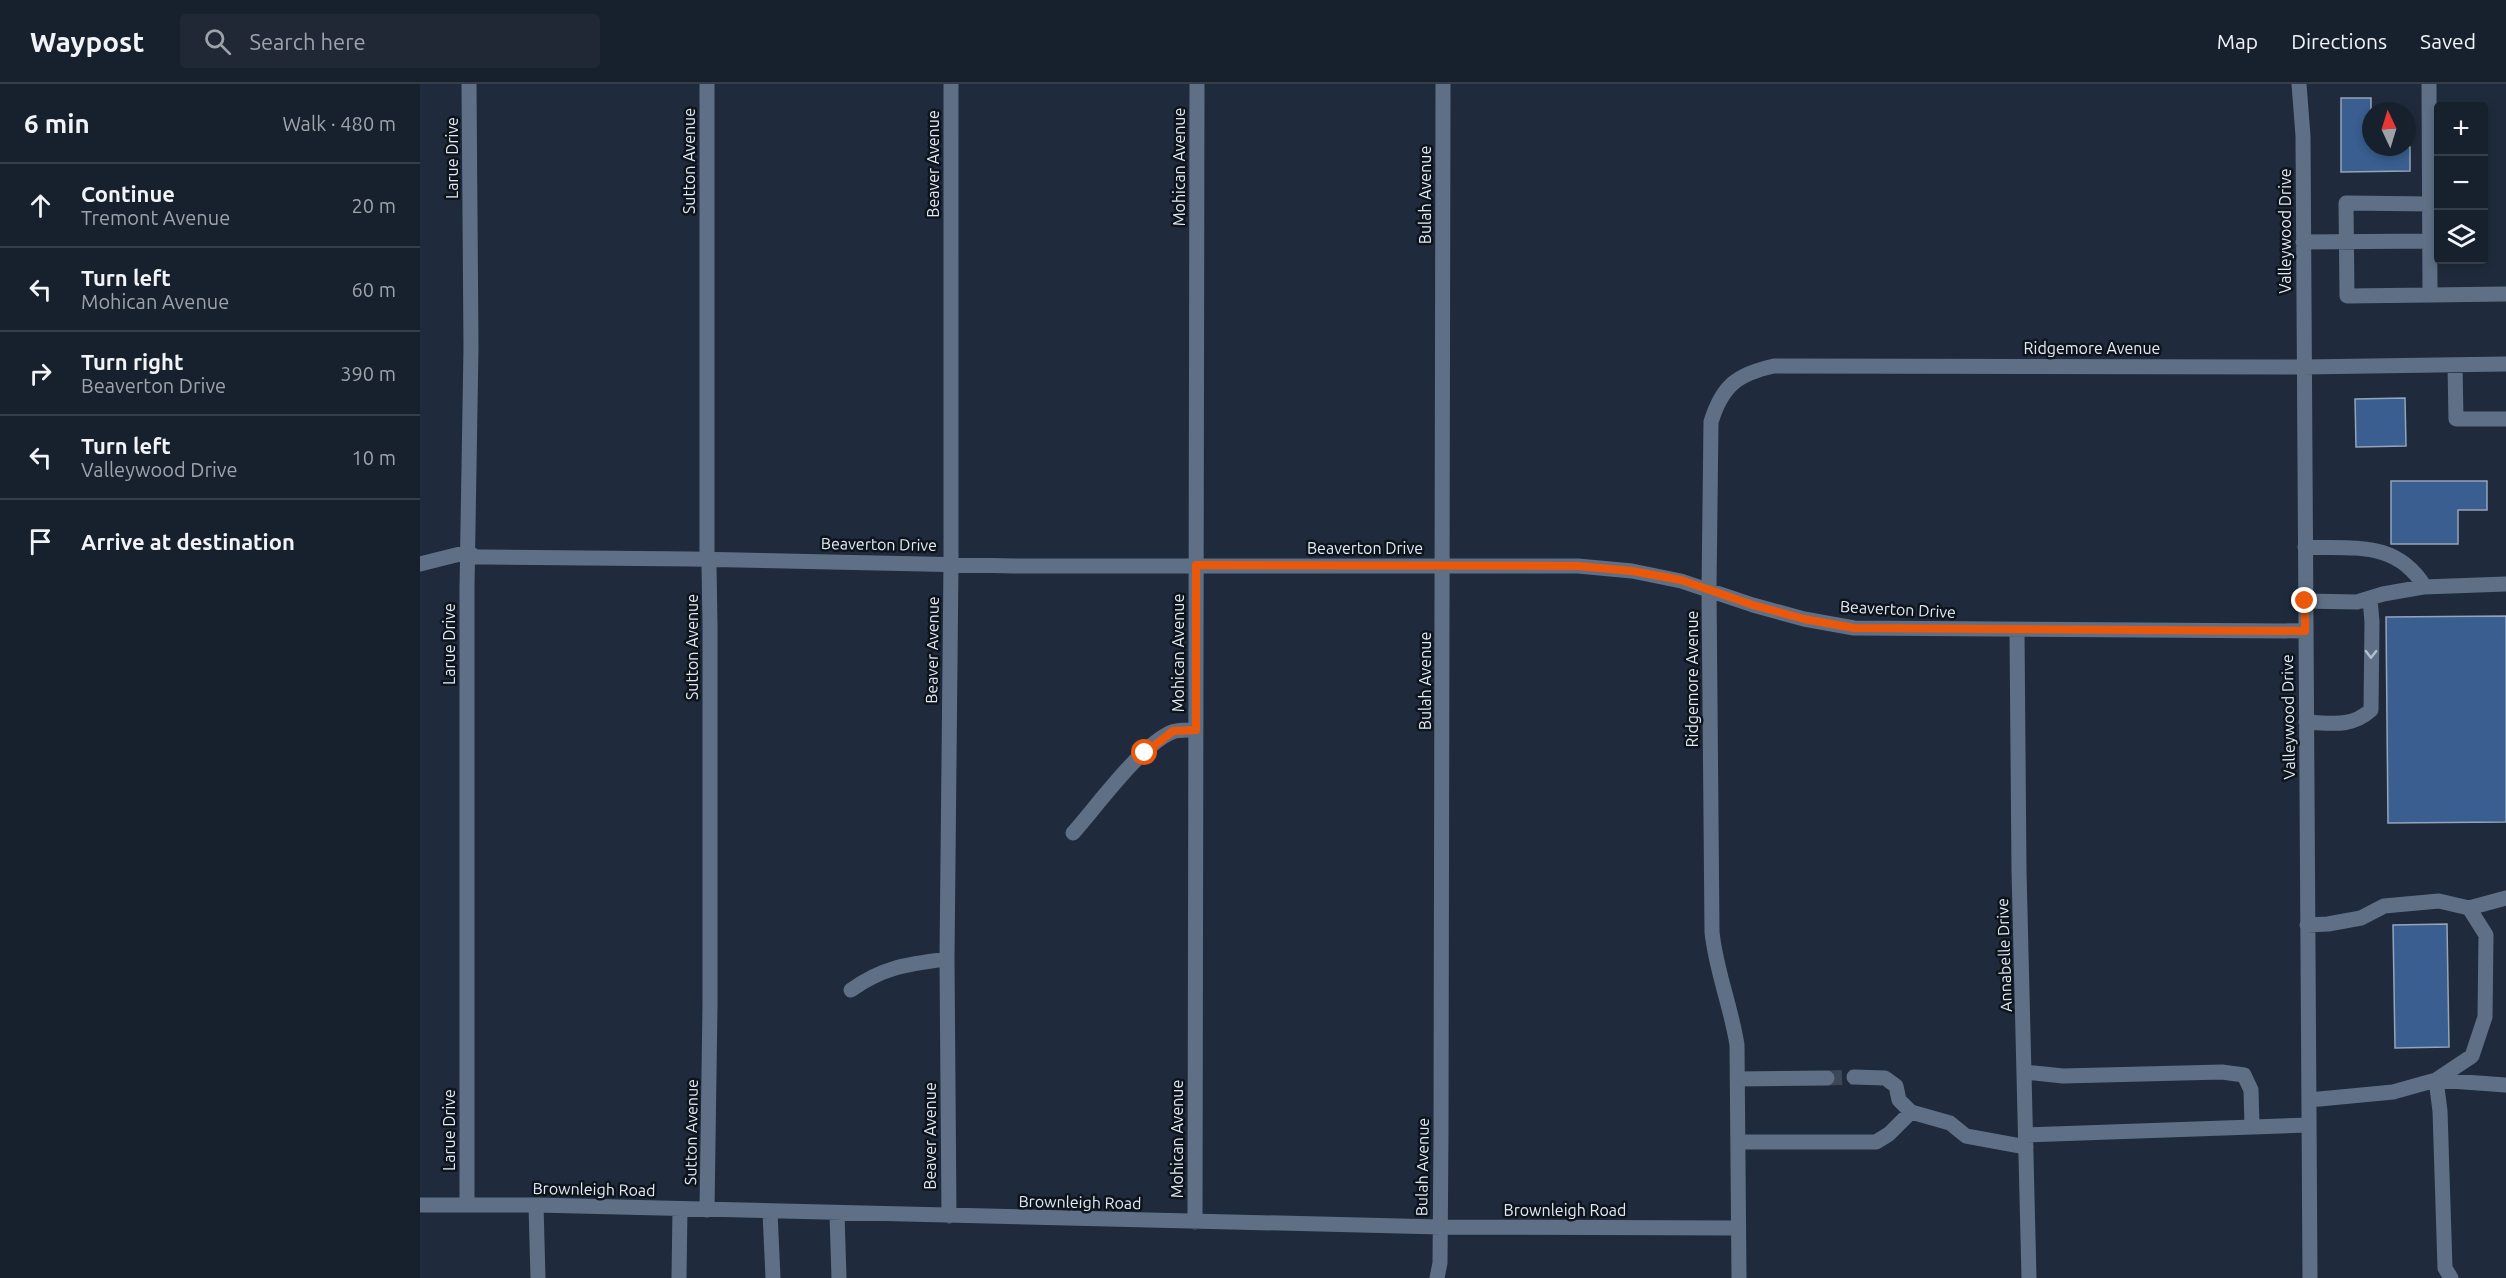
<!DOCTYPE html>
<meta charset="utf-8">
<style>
body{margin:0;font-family:Ubuntu,sans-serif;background:#202835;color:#f1f3f6}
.controls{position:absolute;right:18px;top:18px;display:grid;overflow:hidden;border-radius:6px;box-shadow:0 3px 9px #0003}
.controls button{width:54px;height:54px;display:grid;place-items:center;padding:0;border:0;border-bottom:2px solid #363e49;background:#17202d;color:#f1f3f6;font:30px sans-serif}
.compass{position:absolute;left:1942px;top:18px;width:54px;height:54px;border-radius:50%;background:#17202d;box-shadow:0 3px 9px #0003;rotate:356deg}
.stop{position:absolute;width:18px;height:18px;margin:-14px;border:4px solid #ea580c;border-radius:50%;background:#fff}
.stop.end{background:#ea580c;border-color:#fff;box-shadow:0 2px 6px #0008}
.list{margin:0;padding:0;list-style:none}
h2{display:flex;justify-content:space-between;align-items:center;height:78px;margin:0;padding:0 24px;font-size:26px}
h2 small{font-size:20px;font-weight:400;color:#9ea3aa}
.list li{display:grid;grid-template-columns:39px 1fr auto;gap:18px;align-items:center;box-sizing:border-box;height:84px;padding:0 24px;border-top:2px solid #363e49}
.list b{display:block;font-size:22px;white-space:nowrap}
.list p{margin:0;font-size:20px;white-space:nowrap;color:#9ea3aa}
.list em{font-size:20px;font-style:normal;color:#9ea3aa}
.icon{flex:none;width:33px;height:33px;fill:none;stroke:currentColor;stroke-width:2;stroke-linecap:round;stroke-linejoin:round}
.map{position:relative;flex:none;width:2086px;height:1194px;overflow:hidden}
header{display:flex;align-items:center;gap:36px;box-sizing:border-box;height:84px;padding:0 30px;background:#17202d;border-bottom:2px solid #363e49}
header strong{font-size:28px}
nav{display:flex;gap:33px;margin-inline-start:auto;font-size:21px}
.search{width:420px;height:54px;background:#202835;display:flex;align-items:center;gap:15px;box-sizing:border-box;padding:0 21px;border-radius:6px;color:#9ea3aa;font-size:22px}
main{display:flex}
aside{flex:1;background:#17202d}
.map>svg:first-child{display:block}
</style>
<header>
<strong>Waypost</strong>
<div class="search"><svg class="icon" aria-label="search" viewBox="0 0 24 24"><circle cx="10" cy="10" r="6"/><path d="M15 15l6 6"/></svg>Search here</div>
<nav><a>Map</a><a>Directions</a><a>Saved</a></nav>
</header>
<main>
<aside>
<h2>6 min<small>Walk · 480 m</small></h2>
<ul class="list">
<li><svg class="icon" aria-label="ahead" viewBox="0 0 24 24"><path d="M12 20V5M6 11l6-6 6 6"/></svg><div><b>Continue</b><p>Tremont Avenue</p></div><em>20 m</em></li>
<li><svg class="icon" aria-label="left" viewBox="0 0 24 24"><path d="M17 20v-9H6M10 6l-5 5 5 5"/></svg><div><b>Turn left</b><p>Mohican Avenue</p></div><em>60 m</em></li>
<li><svg class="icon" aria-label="right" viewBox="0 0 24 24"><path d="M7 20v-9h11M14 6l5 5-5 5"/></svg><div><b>Turn right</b><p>Beaverton Drive</p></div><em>390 m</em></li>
<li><svg class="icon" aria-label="left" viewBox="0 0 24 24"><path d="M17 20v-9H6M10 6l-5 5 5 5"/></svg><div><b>Turn left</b><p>Valleywood Drive</p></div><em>10 m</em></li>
<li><svg class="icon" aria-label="arrive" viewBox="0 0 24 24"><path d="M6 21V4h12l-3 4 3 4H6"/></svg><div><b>Arrive at destination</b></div></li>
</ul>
</aside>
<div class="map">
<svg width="2086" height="1194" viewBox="0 0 2086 1194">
<rect width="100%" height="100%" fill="#1f2b3c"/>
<!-- building -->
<path fill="#395e8f" stroke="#94a4b9" stroke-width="1.5" d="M 1921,14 L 1951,14 L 1951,63 L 1990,63 L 1990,87 L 1921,88 Z
M 1985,314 L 1986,362 L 1936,363 L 1935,315 Z
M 1971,397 L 2067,397 L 2067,426 L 2038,426 L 2038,460 L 1971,460 Z
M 2086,532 L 2086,738 L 1968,739 L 1966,533 Z
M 2027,840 L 2029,963 L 1975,964 L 1973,841 Z"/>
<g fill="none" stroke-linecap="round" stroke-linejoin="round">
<!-- minor-tunnel -->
<path stroke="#3c4858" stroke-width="15" stroke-dasharray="15 8" stroke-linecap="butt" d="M 1407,994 L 1434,993"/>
<!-- minor -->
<path stroke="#5f7086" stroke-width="15" d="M 287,0 L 287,475 L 289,481 L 290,542 L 290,921 L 287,1126
M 1879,0 L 1883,52 L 1890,1194
M 2009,0 L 2010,211 L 2086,210
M 2010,120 L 1926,119 L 1927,212 L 2010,211
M 1883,158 L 2011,157
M 2035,281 L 2036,335 L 2086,335
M 1885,463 C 1934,465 1976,456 2005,503
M 0,480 L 48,468 L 56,473 L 65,473 L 271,475 L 595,482 L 1158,482 L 1212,487 L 1261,497 L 1333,521 L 1384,535 L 1434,544 L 1885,547
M 1885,517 L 1937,518 L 1963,510 L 2003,503 L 2086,500
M 1597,547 L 1599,787 L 1609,1194
M 1886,638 C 1911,639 1931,644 1951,626 L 1952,538 L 1950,515
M 653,749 C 677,722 721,661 752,648 C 759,645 769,646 776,646
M 2049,824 L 2086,814
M 1887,841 L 1908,840 L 1941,834 L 1964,822 L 2019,817 L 2049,824 L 2066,851 L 2065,933 L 2052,972 L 2016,996 L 1973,1008 L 1889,1016
M 431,906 C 463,883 488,880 527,875
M 1605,988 L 1643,992 L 1802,988 L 1824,991 L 1831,1006 L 1832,1043
M 1434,993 L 1465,994 L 1476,1002 L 1479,1016 L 1491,1028 L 1530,1039 L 1546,1052 L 1606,1063
M 1318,995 L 1407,994
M 1606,1051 L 1889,1041
M 1318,1058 L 1456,1058 L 1469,1050 L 1491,1028
M 47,1120 L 47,503 L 51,263 L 49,0
M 0,1121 L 116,1121 L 1020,1143 L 1318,1144
M 116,1121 L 118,1194
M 350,1128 L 353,1194
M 417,1130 L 419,1194
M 529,1132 L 527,875 L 531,479 L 531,0
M 775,1138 L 777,0
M 259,1194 L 260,1125
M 1017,1194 L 1020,1179 L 1021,1052 L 1023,0
M 1319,1194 L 1317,961 C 1311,922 1296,887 1292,848 L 1289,505 L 1291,338 C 1302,302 1317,290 1354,282 L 1883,283 L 2086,280
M 2031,1194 L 2025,1184 L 2020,1027 L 2016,996 L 2086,1001"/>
</g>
<!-- one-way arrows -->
<defs><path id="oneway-chevron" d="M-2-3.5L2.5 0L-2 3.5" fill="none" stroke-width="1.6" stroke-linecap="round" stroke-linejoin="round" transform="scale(1.5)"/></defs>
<use stroke="#b4bfce" href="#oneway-chevron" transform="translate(1951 570) rotate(91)"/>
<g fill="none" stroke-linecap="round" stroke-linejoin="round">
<!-- route -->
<path stroke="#ea580c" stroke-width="8" d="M 725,669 L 753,647 L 776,646 L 776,481 L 1158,482 L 1212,487 L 1261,496 L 1333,521 L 1384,535 L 1434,544 L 1885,547 L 1885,517"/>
</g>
<g text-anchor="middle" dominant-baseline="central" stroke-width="5" stroke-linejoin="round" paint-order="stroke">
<!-- street labels -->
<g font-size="16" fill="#e2eaf5" stroke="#0e141b">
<text transform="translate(32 74) rotate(-90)">Larue Drive</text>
<text transform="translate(269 77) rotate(-90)">Sutton Avenue</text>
<text transform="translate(513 80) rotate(-90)">Beaver Avenue</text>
<text transform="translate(759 83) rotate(-90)">Mohican Avenue</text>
<text transform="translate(1005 111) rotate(-90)">Bulah Avenue</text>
<text transform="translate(1865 147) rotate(-90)">Valleywood Drive</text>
<text x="1672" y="264">Ridgemore Avenue</text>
<text transform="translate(459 460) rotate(1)">Beaverton Drive</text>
<text x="945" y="464">Beaverton Drive</text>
<text transform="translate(1478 525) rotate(3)">Beaverton Drive</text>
<text transform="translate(29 560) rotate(-90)">Larue Drive</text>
<text transform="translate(272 563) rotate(-90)">Sutton Avenue</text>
<text transform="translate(512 566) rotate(-89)">Beaver Avenue</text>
<text transform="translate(758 569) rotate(-90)">Mohican Avenue</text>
<text transform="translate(1272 595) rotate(-90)">Ridgemore Avenue</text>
<text transform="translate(1005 597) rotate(-90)">Bulah Avenue</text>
<text transform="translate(1868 633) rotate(-91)">Valleywood Drive</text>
<text transform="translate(1584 871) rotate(-92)">Annabelle Drive</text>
<text transform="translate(29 1046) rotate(-90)">Larue Drive</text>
<text transform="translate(271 1048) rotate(-89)">Sutton Avenue</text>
<text transform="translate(510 1052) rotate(-90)">Beaver Avenue</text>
<text transform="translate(757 1055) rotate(-90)">Mohican Avenue</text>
<text transform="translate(1002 1083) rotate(-89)">Bulah Avenue</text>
<text transform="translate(174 1105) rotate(1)">Brownleigh Road</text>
<text transform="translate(660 1118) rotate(1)">Brownleigh Road</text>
<text x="1145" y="1126">Brownleigh Road</text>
</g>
</g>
</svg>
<div class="controls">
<button>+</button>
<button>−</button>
<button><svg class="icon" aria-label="layers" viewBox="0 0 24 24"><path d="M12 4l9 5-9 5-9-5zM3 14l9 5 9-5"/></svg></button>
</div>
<svg class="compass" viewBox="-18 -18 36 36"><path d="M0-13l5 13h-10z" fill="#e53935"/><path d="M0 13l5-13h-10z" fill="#9ea3aa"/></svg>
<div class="stop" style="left:725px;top:669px"></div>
<div class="stop end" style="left:1885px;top:517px"></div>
</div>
</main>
